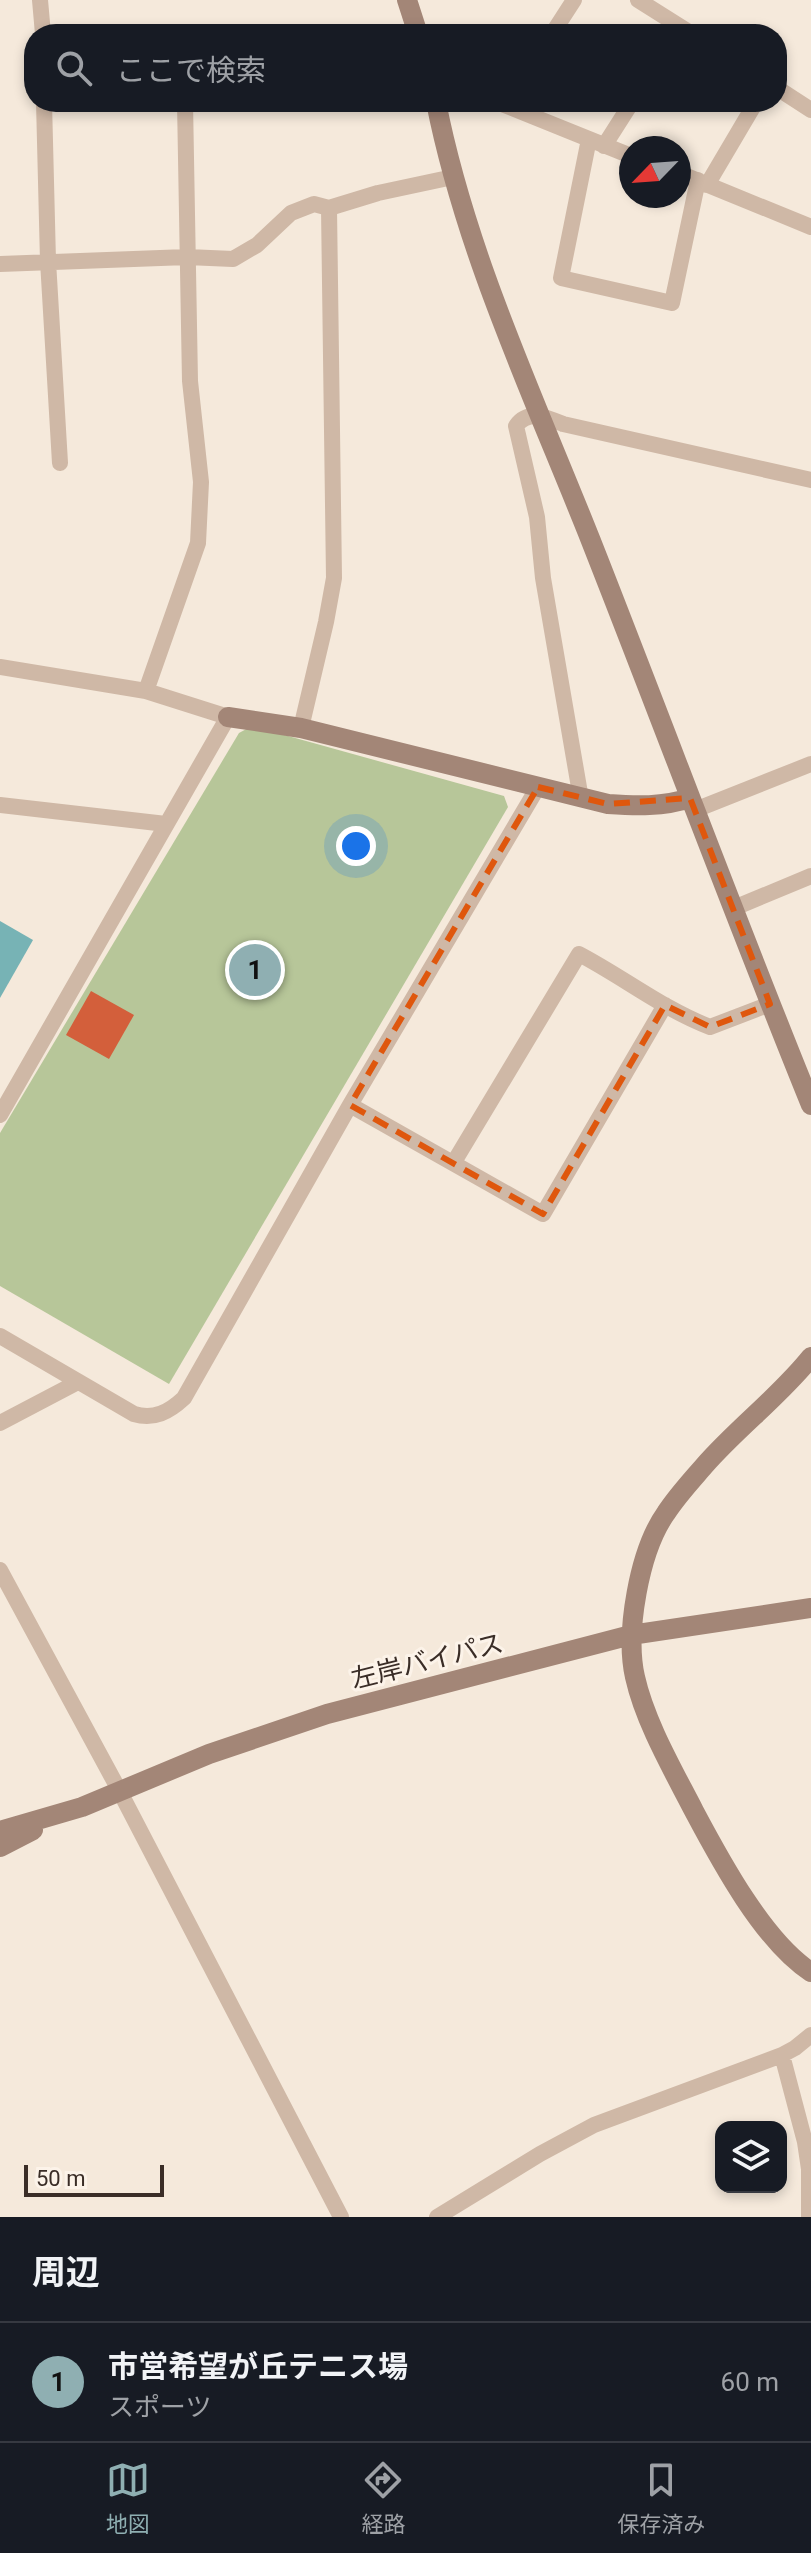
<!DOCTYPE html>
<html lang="ja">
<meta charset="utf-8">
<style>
body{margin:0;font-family:Roboto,"Noto Sans JP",sans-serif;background:#242831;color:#f1f3f6}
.controls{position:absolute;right:24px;bottom:24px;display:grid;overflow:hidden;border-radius:16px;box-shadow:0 4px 12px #0003}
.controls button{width:72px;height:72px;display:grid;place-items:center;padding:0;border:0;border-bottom:2px solid #363941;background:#171b24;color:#f1f3f6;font:40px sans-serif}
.compass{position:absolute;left:619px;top:136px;width:72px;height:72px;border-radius:50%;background:#171b24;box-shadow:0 4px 12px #0003;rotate:245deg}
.scale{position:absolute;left:24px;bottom:20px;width:140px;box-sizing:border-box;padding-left:8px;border:4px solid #3a2d27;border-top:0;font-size:22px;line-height:28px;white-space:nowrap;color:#3a2d27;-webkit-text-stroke:6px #fcf3e9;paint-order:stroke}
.you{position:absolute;left:356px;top:846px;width:28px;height:28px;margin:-20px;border:6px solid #fff;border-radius:50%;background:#1a73e8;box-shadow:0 0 0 12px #1a73e833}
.badge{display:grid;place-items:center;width:52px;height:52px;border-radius:50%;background:#8fafb2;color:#111;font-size:26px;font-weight:700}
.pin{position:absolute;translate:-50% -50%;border:4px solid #fff;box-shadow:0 2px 8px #0006}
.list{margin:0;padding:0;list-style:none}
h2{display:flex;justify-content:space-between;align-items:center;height:104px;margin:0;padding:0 32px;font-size:34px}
h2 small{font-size:26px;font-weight:400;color:#9ea1a6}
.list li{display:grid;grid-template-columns:52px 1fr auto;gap:24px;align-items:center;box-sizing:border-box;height:120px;padding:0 32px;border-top:2px solid #363941}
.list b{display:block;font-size:30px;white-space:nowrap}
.list p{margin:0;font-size:26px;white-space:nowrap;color:#9ea1a6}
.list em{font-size:26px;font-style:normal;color:#9ea1a6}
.icon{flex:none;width:44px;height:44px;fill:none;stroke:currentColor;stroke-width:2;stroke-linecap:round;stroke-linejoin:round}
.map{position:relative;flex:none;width:811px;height:2217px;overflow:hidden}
.search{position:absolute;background:#171b24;box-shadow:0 4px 12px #0003;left:24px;right:24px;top:24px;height:88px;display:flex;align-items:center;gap:20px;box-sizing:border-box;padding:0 28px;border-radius:32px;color:#9ea1a6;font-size:30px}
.sheet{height:224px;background:#171b24}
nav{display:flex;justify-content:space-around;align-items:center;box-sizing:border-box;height:112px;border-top:2px solid #363941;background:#171b24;font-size:22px;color:#9ea1a6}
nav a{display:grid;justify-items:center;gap:4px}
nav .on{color:#8fafb2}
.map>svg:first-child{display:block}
</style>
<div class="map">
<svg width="811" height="2217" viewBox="0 0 811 2217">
<rect width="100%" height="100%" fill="#f5e9db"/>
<!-- green -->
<path fill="#b7c699" d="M 252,726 L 504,796 L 508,807 L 169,1384 L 0,1286 L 0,1133 L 239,733 Z"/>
<!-- water -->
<path fill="#77b3b5" d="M 0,921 L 33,940 L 0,998 Z"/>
<!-- building -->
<path fill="#d35f3b" d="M 91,991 L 134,1015 L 109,1059 L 66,1035 Z"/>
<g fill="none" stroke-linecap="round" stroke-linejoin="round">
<!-- street -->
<path stroke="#cfb8a6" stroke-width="16" d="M 40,0 L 43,34
M 638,0 L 692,34
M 552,34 L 574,0
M 777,88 L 811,110
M 44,102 L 48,261 L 60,463
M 497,102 L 631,156
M 589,139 L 561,278 L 672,303 L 698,180
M 604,146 L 632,102
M 679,173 L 811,227
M 707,185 L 756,102
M 0,264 L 187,257 L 233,259 L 257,245 L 291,213 L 314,204 L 329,208 L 378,193 L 453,177
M 0,667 L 146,691 L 228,717 L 0,1115
M 146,691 L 198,543 L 201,482 L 190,381 L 185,102
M 301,728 L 326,622 L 334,578 L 329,208
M 581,799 L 543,578 L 537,517 L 516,426 C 528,409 546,417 563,424 L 811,480
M 0,805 L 166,824
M 695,810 L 811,764
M 734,908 L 811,876
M 350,1105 L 543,1214 L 665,1005
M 454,1162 L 579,954 C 623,977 663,1009 710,1027 L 770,1004
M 0,1336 L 134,1414 C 154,1420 169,1412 184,1398 L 350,1105 L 538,787
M 0,1423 L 78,1382
M 0,1570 L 119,1790 L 341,2217
M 782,2055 L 805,2142 L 809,2169 L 809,2217
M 437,2217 L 540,2154 L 594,2125 L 782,2055 L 795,2048 L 811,2035"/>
<!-- secondary -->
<path stroke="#a38677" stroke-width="20" d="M 407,0 L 418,34
M 436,102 C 466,254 534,397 591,541 C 665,729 735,918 811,1105
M 228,717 L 301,728 L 608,804 C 636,806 663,807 690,798
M 811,1357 C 779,1397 738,1427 704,1466 C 691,1481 677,1496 666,1513 C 639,1551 625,1633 635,1677 C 645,1722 673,1770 694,1811 C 720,1860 764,1942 811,1972
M 0,1831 L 82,1807 L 209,1754 L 327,1714 L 631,1635 L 811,1608
M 0,1847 L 33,1830"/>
</g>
<!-- marked area -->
<path fill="none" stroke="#df570d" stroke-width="6" stroke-dasharray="16 10" stroke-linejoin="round" d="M 538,787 L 608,804 L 690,798 L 770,1004 L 710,1027 L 665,1005 L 543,1214 L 350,1105 Z"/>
<g text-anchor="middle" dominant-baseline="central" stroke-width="6" stroke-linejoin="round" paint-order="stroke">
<!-- street labels -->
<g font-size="26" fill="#3a2d27" stroke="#fcf3e9">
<text transform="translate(427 1661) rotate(-14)">左岸バイパス</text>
</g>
</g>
</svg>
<div class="controls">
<button><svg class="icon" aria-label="layers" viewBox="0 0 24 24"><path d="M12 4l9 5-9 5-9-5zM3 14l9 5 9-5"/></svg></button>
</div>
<svg class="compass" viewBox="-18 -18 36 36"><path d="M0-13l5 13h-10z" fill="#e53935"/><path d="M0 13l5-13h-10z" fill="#9ea1a6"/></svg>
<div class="scale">50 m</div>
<div class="you"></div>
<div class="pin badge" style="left:255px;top:970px">1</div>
<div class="search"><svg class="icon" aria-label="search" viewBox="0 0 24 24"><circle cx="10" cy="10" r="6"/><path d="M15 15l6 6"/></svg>ここで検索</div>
</div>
<section class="sheet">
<h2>周辺<small></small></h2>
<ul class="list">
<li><span class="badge">1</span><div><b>市営希望が丘テニス場</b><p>スポーツ</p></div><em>60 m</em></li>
</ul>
</section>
<nav>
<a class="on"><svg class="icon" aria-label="map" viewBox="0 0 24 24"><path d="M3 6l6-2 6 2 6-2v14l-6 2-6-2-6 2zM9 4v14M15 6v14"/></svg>地図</a>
<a><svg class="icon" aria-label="directions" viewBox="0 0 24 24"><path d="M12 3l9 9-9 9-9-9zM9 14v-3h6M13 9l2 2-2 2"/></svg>経路</a>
<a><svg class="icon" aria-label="saved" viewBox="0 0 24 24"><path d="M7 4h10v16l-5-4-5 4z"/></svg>保存済み</a>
</nav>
